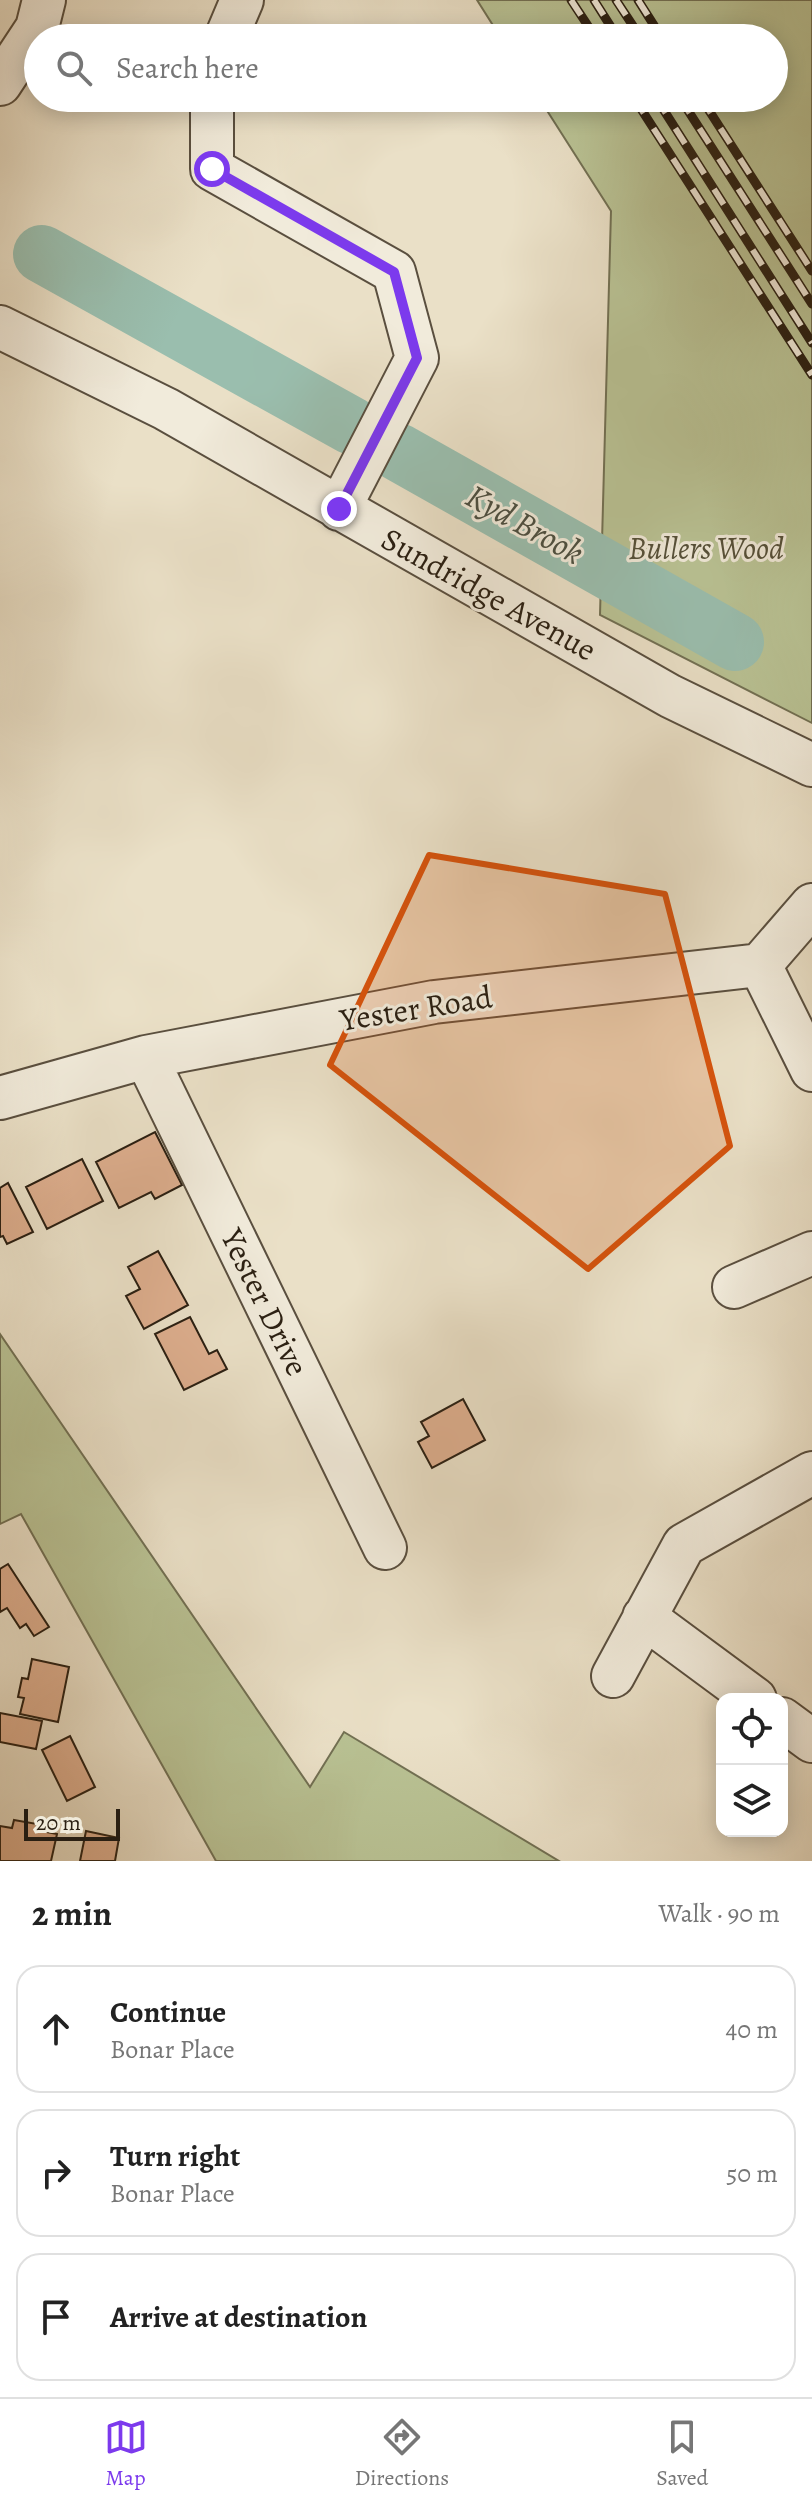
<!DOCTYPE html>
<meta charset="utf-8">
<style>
body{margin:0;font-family:Alegreya,serif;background:#f6f6f6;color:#222}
.controls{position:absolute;right:24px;bottom:24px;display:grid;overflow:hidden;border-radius:16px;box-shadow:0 4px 20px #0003}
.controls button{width:72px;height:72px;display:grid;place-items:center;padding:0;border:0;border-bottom:2px solid #e0e0e0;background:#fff;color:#222;font:40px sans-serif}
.scale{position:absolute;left:24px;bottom:20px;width:96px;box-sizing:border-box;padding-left:8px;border:4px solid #2a1f12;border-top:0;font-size:22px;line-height:28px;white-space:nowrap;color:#2a1f12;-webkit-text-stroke:6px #f1ebdb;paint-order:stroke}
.stop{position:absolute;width:24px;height:24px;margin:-18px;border:6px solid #7c3aed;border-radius:50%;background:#fff}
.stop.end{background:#7c3aed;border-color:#fff;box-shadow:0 2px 8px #0008}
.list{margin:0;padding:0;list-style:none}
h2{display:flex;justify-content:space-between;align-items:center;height:104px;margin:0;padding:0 32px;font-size:34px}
h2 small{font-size:26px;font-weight:400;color:#767676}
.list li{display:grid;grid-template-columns:52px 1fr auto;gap:24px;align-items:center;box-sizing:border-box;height:128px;margin:0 16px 16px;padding:0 16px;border:2px solid #e0e0e0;border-radius:24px}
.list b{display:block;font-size:30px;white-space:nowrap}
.list p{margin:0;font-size:26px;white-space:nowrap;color:#767676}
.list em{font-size:26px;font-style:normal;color:#767676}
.icon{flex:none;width:44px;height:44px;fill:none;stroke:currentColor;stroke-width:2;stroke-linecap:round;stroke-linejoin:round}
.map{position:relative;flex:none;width:812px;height:1861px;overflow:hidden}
.search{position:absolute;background:#fff;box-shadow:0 4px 20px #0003;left:24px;right:24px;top:24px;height:88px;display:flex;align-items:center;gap:20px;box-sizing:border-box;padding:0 28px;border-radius:44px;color:#767676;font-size:30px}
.sheet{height:536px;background:#fff}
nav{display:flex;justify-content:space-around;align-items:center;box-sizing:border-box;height:112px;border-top:2px solid #e0e0e0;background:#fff;font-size:22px;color:#767676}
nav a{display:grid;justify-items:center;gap:4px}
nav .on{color:#7c3aed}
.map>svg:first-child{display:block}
</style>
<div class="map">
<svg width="812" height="1861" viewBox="0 0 812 1861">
<rect width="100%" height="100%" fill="#eae0c7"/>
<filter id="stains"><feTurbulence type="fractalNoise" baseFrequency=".0025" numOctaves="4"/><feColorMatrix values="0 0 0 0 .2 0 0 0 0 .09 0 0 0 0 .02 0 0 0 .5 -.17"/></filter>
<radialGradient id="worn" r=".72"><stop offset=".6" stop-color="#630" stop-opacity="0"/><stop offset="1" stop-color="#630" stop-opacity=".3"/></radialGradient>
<!-- green -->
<path fill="#b9c294" stroke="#727053" stroke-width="2" d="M 477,0 L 812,0 L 812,723 L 600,615 L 611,211 L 539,98 L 774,98 L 774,38 L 501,38 Z
M 0,1334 L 310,1787 L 344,1732 L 559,1861 L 216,1861 L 21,1514 L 0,1524 Z"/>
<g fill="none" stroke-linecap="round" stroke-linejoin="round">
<!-- river -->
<path stroke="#9abeae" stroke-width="58" d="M 42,254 L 352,426
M 398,452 L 735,642"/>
</g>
<!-- building -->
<path fill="#ddae8e" stroke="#2a1f12" stroke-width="2" d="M 155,1132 L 182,1185 L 155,1199 L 151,1192 L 119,1208 L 96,1162 Z
M 82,1159 L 103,1201 L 47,1229 L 26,1187 Z
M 8,1183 L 33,1232 L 7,1244 L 3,1236 L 0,1237 L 0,1188 Z
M 158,1251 L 188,1305 L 144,1329 L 126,1296 L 140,1289 L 128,1267 Z
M 190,1317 L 209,1354 L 217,1350 L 227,1369 L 184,1390 L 155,1334 Z
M 463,1399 L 485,1440 L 432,1468 L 418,1442 L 429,1436 L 421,1422 Z
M 8,1564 L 49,1627 L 34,1636 L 26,1624 L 20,1628 L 7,1608 L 0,1612 L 0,1569 Z
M 32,1659 L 69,1667 L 58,1722 L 20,1714 L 24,1698 L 18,1697 L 22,1678 L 28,1679 Z
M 0,1713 L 42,1721 L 36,1749 L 0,1742 Z
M 70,1736 L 95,1787 L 67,1801 L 42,1750 Z
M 14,1820 L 37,1824 L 36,1830 L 57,1834 L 51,1861 L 0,1861 L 0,1826 L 12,1828 Z
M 86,1831 L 119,1838 L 115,1861 L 80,1861 Z"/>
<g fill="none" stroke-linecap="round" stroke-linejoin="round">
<!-- minor casing -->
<g stroke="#5a4f3f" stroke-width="46">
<path id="minor" d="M 226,38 L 242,0
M 0,84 L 37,28 L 44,0
M 212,98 L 212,169 L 394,272 L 417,358 L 339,509
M 0,327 L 166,409 L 670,696 L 812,765
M 760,965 L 812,1070
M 146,1057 L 385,1548
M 0,1098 L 146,1057 L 434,1002 L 760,965 L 812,905
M 734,1287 L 812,1253
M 644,1617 L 755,1699
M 613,1676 L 684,1545 L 812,1473
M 782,1719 L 812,1741"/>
</g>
<!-- minor -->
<use href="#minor" stroke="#f1ebdb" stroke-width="42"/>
<!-- rail casing -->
<g stroke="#2a1f12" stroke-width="9">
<path id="rail" d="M 571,0 L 596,38
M 594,0 L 618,38
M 616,0 L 641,38
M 638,0 L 662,38
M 634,98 L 812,375
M 656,98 L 812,343
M 680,98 L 812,304
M 701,98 L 812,271"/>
</g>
<!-- rail -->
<use href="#rail" stroke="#f1ebdb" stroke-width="6" stroke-dasharray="18" stroke-linecap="butt"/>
</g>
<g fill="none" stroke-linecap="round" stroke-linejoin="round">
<!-- route -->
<path stroke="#7c3aed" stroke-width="10" d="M 212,169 L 394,272 L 417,358 L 339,509"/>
</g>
<!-- marked area -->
<path fill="#d5530d" fill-opacity="0.2" stroke="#d5530d" stroke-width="6" stroke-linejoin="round" d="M 429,855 L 665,894 L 730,1146 L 588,1269 L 330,1065 Z"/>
<g text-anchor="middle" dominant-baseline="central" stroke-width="6" stroke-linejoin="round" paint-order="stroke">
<!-- park labels -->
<g font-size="32" font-style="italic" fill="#555039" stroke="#f1ebdb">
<text x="706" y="548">Bullers Wood</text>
</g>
<!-- street labels -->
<g font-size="32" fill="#2a1f12" stroke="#f1ebdb">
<text transform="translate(489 594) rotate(29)">Sundridge Avenue</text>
<text transform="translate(416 1008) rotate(-9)">Yester Road</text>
<text transform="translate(265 1302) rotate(64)">Yester Drive</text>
</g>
<!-- water labels -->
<g font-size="34" font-style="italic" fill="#4c4f41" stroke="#f1ebdb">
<text transform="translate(525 524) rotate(29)">Kyd Brook</text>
</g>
</g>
<rect width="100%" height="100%" filter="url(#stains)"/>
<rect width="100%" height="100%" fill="url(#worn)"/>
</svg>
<div class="controls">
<button><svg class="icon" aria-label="locate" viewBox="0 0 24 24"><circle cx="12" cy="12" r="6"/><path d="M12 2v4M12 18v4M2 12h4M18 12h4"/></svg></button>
<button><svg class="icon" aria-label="layers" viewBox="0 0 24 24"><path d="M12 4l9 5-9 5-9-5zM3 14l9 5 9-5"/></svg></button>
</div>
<div class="scale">20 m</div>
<div class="stop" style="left:212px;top:169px"></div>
<div class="stop end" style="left:339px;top:509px"></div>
<div class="search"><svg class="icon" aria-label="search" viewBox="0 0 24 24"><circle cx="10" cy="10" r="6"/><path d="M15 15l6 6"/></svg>Search here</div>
</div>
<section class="sheet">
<h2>2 min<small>Walk · 90 m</small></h2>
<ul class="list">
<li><svg class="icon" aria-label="ahead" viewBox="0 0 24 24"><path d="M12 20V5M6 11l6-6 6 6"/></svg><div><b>Continue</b><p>Bonar Place</p></div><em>40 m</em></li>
<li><svg class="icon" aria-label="right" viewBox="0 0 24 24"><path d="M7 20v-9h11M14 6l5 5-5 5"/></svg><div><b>Turn right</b><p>Bonar Place</p></div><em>50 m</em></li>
<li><svg class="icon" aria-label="arrive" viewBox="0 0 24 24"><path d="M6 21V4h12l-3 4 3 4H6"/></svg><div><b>Arrive at destination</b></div></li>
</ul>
</section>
<nav>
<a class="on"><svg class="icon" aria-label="map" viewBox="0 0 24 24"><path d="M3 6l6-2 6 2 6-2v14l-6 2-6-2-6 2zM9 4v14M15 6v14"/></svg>Map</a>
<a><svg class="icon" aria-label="directions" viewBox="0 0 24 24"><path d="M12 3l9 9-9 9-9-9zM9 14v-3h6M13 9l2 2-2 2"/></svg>Directions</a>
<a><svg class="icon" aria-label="saved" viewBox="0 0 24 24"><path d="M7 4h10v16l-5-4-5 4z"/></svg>Saved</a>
</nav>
